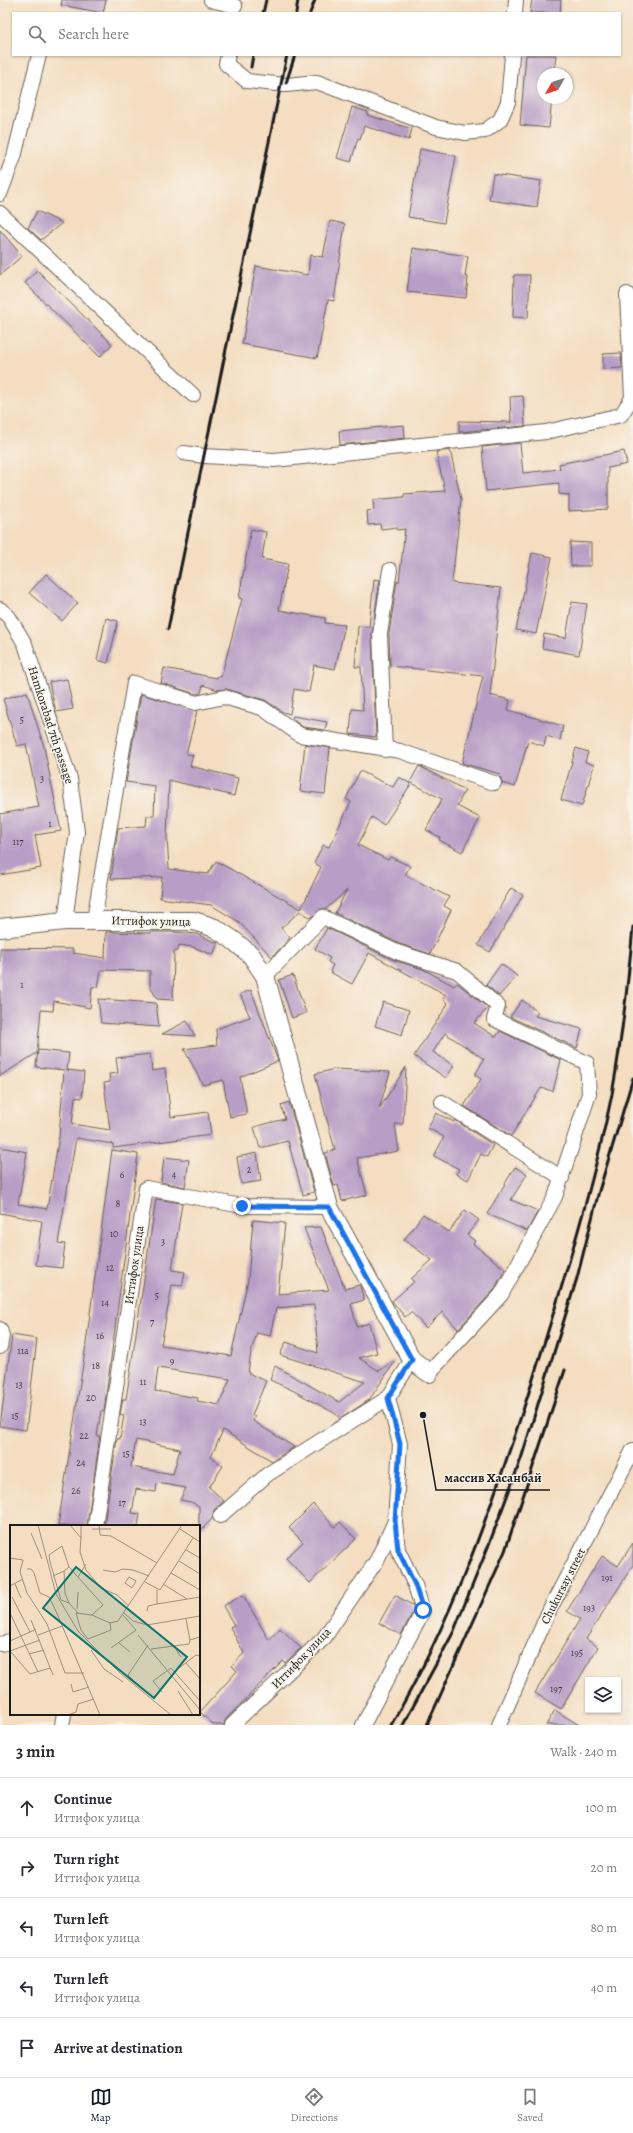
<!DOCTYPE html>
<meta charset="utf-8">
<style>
body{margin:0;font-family:Alegreya,serif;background:#f2f2f3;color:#2b2b33}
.controls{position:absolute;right:12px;bottom:12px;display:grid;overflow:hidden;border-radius:0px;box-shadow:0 1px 3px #0004}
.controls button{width:36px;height:36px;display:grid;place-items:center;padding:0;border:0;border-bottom:1px solid #e1e1e2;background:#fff;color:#2b2b33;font:20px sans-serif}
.compass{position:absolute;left:537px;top:68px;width:36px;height:36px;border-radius:50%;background:#fff;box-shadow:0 1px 3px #0004;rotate:231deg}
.stop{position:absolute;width:12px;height:12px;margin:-9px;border:3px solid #1a73e8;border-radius:50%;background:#fff}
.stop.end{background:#1a73e8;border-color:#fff;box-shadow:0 1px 4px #0008}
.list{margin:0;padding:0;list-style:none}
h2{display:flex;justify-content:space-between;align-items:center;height:52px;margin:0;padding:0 16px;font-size:17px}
h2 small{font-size:13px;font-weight:400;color:#7c7c81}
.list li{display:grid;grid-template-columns:26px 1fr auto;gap:12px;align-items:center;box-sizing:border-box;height:60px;padding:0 16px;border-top:1px solid #e1e1e2}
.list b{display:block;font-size:15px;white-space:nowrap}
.list p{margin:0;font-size:13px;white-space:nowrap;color:#7c7c81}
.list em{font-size:13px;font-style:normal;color:#7c7c81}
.icon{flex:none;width:22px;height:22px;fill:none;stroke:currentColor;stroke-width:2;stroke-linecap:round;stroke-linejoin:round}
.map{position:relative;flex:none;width:633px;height:1725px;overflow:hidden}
.search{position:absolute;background:#fff;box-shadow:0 1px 3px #0004;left:12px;right:12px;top:12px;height:44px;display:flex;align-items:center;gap:10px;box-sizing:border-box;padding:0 14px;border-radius:0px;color:#7c7c81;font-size:15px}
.sheet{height:352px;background:#fff}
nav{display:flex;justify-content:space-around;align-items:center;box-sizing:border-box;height:56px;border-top:1px solid #e1e1e2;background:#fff;font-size:11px;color:#7c7c81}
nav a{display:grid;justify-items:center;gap:2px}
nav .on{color:#111827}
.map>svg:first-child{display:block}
</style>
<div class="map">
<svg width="633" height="1725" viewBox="0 0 633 1725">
<rect width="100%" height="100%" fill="#f7f3e8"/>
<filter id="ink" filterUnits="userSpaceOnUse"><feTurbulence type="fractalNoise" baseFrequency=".025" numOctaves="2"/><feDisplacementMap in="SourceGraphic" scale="8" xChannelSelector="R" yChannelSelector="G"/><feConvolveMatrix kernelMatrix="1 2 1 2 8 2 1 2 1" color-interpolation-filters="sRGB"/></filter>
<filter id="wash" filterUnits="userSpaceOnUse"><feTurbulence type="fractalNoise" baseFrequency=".012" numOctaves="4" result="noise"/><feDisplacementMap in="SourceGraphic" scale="16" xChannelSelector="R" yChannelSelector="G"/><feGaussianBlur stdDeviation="0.9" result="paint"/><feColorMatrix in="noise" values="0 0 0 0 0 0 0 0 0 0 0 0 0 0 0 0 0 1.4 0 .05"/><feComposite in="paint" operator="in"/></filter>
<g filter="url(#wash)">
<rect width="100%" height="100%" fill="#f4ddc0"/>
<g id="blocks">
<!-- building -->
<path fill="#b89ec6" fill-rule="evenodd" d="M 62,0 L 106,0 L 103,13 L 61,5 Z
M 532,0 L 561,0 L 560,13 L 530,13 Z
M 526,55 L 556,55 L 554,74 L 543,74 L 543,98 L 552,98 L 549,128 L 520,125 Z
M 352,107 L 368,112 L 367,115 L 412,129 L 409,140 L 364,126 L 360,139 L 358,138 L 351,162 L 337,158 Z
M 420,149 L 456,156 L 444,223 L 408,217 Z
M 493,174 L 541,181 L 537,207 L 489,200 Z
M 37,211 L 62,223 L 41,240 L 28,228 Z
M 330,221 L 345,224 L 334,301 L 328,300 L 317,358 L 242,344 L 256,266 L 308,275 L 310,255 L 323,257 Z
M 0,230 L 22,256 L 0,275 Z
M 413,248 L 468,256 L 465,276 L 468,277 L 466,298 L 407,292 Z
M 37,270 L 112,344 L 100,357 L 25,283 Z
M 514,275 L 530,275 L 528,318 L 513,317 Z
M 621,353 L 622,368 L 603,369 L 603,354 Z
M 523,396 L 525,426 L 459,432 L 459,421 L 511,422 L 510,397 Z
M 404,425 L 405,438 L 340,445 L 339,431 Z
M 520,443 L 523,473 L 560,469 L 559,464 L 624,451 L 627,464 L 608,468 L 608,509 L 569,511 L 569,495 L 559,494 L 559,483 L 486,491 L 482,447 Z
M 450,450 L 461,499 L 452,583 L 501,588 L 490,695 L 510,700 L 508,710 L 563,726 L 560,740 L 546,736 L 544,746 L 528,741 L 515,787 L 502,783 L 500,774 L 462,763 L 483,676 L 390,666 L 389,634 L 397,581 L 399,582 L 405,529 L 397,530 L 397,527 L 381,529 L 380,524 L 368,525 L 367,511 L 374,510 L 373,500 L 404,497 L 404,494 L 445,491 L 436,452 Z
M 251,529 L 266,532 L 262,559 L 288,564 L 279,610 L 325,618 L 325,623 L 345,625 L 335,669 L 314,665 L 309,692 L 294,689 L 290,714 L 283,712 L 265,700 L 226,689 L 218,690 L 203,685 L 201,693 L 196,694 L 161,683 L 164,668 L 217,678 L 218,676 L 221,677 L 242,599 L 239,598 Z
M 570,542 L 591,543 L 591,566 L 571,566 Z
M 532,553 L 552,557 L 536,634 L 516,630 Z
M 46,574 L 78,603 L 62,621 L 29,593 Z
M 374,579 L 380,580 L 372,634 L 376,737 L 350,734 L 352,709 L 363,710 L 361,667 L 355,667 L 358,626 L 369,627 Z
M 572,602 L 587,604 L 579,655 L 542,648 L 544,634 L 566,638 Z
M 106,618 L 118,621 L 108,663 L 97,660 Z
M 67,679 L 73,709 L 56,712 L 49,682 Z
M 27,692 L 44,747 L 61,831 L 35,835 L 41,868 L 0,875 L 0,814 L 39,807 L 26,744 L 17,746 L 3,699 Z
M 141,694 L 197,711 L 186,754 L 193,755 L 190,766 L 238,778 L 234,796 L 169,780 L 167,837 L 169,869 L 208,874 L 216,861 L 301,909 L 321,867 L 314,863 L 323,845 L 329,847 L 351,802 L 346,799 L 360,771 L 393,787 L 399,777 L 411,784 L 384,825 L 372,817 L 358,845 L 388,860 L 390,857 L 410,866 L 405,875 L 449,897 L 444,906 L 451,910 L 430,954 L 400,944 L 335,913 L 347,890 L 326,909 L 321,909 L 311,918 L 300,911 L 281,928 L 290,938 L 272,957 L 239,922 L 211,905 L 160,898 L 162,877 L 111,879 L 118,828 L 146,826 L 147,816 L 154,816 L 155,786 L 126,782 Z
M 293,716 L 327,722 L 325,730 L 303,727 L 292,719 Z
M 305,744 L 330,748 L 325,794 L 300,791 Z
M 576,748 L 588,752 L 585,762 L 594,765 L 582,806 L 561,800 Z
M 419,766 L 465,790 L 457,806 L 480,818 L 462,852 L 439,840 L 440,837 L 426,830 L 442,799 L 410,782 Z
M 511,888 L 523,895 L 490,952 L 478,945 Z
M 327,928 L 393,960 L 423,969 L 454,986 L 457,983 L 488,1008 L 474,1023 L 496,1037 L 500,1031 L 561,1060 L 553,1091 L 541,1088 L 511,1136 L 464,1106 L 481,1079 L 475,1075 L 484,1059 L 445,1033 L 433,1052 L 454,1066 L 446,1078 L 414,1056 L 448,1004 L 443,999 L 446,995 L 369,953 L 352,984 L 330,972 L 333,965 L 328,962 L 330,958 L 315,949 Z
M 106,932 L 151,933 L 151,932 L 175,932 L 196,934 L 218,943 L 213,955 L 193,947 L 179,945 L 178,951 L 174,951 L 173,1000 L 157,999 L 150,986 L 150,971 L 101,970 L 98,987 L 92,987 L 90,1008 L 54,1001 L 53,1011 L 41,1010 L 37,1053 L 0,1076 L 0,948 L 73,949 L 73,953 L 105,958 Z
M 501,964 L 517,976 L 499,996 L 486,985 Z
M 293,975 L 306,1013 L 292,1018 L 279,980 Z
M 251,990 L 278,1061 L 240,1077 L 247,1114 L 230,1117 L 223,1080 L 203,1085 L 184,1049 L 217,1045 L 216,1029 L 250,1017 L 240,994 Z
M 98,999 L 156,1003 L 159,1027 L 101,1023 Z
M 522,1000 L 538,1012 L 535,1016 L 582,1029 L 577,1048 L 510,1017 Z
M 383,1002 L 409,1010 L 402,1035 L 375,1026 Z
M 187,1021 L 195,1036 L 162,1034 Z
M 38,1050 L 69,1053 L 67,1070 L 84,1072 L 82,1098 L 75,1097 L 72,1124 L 110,1130 L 104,1083 L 110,1082 L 109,1074 L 118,1073 L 116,1058 L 150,1054 L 152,1071 L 165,1069 L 171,1117 L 208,1112 L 211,1135 L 113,1148 L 113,1144 L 76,1138 L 58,1243 L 65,1244 L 62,1268 L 36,1265 L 42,1221 L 0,1213 L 0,1147 L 27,1152 L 18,1204 L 47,1209 L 59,1137 L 64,1070 L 36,1067 Z
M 406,1067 L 403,1124 L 395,1124 L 399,1151 L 357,1158 L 367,1195 L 342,1201 L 338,1185 L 334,1186 L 325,1153 L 335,1150 L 315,1074 L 335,1069 L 390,1072 L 379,1109 Z
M 289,1102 L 314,1192 L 303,1195 L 288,1141 L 260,1148 L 254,1127 L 285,1119 L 281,1105 Z
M 436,1113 L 454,1122 L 455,1120 L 493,1145 L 487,1157 L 481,1154 L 468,1180 L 456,1174 L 459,1169 L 434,1156 L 444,1137 L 428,1128 Z
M 112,1150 L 138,1154 L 106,1396 L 104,1412 L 101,1411 L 97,1436 L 100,1436 L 87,1526 L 58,1526 L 85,1351 Z
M 257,1153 L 261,1181 L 241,1184 L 237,1157 Z
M 164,1157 L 189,1160 L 185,1187 L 161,1182 Z
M 515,1167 L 527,1174 L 511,1200 L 538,1211 L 527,1231 L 487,1214 Z
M 156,1199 L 182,1203 L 172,1270 L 185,1272 L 182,1286 L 172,1285 L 161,1345 L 231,1356 L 248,1280 L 253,1220 L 285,1223 L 278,1294 L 329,1290 L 304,1228 L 321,1227 L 345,1289 L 359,1285 L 360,1286 L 364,1300 L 351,1304 L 357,1327 L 369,1323 L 377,1353 L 359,1358 L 379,1371 L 393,1361 L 394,1363 L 369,1400 L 340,1419 L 336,1414 L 294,1391 L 270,1380 L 275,1366 L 339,1402 L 365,1382 L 280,1355 L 286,1342 L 318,1353 L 314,1305 L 276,1308 L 270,1336 L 257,1333 L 251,1352 L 248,1373 L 266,1381 L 252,1415 L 255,1417 L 253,1421 L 294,1447 L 272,1461 L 223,1430 L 211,1457 L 223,1466 L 209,1487 L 224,1501 L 214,1510 L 212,1519 L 199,1532 L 199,1506 L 191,1502 L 180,1500 L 186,1488 L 157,1483 L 156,1492 L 136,1489 L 132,1513 L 140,1514 L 138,1526 L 104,1526 L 117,1439 L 120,1439 L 124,1415 L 120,1414 L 123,1399 L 126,1399 L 130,1374 ZM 158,1368 L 230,1379 L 219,1405 L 197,1401 L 198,1398 L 155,1391 ZM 136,1440 L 180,1449 L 173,1474 L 131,1467 Z
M 465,1210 L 479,1220 L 467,1235 L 475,1241 L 473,1244 L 505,1269 L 494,1290 L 458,1329 L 442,1312 L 426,1328 L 411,1312 L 405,1317 L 392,1301 L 414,1282 L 411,1279 L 432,1260 L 404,1240 L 423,1214 L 449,1232 Z
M 12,1335 L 37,1339 L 26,1430 L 0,1426 Z
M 313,1504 L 335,1527 L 340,1522 L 356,1539 L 310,1583 L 286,1558 L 303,1542 L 289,1528 Z
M 633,1543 L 633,1565 L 586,1639 L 598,1647 L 561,1709 L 535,1693 L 580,1619 L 567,1611 L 602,1556 L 618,1566 Z
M 243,1595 L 269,1640 L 280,1628 L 301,1648 L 285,1663 L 283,1661 L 226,1719 L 224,1725 L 214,1725 L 200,1712 L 237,1671 L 232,1666 L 244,1653 L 230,1627 L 234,1625 L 223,1606 Z
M 395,1595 L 412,1605 L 414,1610 L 401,1635 L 379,1623 Z
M 555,1710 L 579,1725 L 546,1725 Z"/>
</g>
</g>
<g filter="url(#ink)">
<use href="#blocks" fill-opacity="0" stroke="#686055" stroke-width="1"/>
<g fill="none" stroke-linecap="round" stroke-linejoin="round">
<!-- minor casing -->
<g stroke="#686055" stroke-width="16">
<path id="minor" d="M 211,0 L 235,6
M 515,13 L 516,0
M 228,55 L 226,64 L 247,81 L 286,85 L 317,82 L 436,127 L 465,133 L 485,131 L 500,120 L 508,102 L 512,55
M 0,194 L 14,157 L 39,55
M 0,213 L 193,395
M 184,453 L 204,456 L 274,460 L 546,432 L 621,415 L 632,398 L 627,294
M 0,609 L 9,617 L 25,644 L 70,779 L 77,832 L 65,921
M 385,750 L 380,634 L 390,570
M 94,920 L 134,683 L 196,703 L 224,697 L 262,708 L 300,735 L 400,751 L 494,783
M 265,976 L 323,917 L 397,952 L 457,971 L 498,1006 L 494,1019 L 587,1063 L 589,1094 L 555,1197 L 501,1295 L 429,1373
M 442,1102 L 562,1178
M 0,1329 L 2,1336 L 0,1347
M 220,1516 L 268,1474 L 388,1398
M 95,1526 L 146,1188 L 242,1206 L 329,1207
M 0,1644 L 11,1642
M 62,1725 L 64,1714
M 232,1725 L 324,1638 L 377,1560 L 395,1521 L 400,1444 L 388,1398 L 412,1360
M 363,1725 L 423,1611 L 415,1585 L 398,1550 L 395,1522
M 499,1725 L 550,1609 L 633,1450"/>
</g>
<!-- tertiary casing -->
<g stroke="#686055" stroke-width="20">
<path id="tertiary" d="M 0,928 L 65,921 L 194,921 L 215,928 L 233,940 L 251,955 L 265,976 L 329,1207 L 412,1360 L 429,1373"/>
</g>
<!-- minor -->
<use href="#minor" stroke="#fff" stroke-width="14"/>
<!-- tertiary -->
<use href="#tertiary" stroke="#fff" stroke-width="18"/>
<!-- rail -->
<path stroke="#1c1c1c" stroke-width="3" d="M 263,13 L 266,0
M 296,13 L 298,0
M 310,13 L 315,0
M 251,67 L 253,55
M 286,83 L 295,55
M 168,629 L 287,55
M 391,1725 C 452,1622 491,1508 528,1395 C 559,1296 591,1196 612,1094 C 622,1039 628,983 633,927
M 403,1725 L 453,1633 L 488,1547 L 521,1459 L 577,1278 L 599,1191 L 633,1078
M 427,1725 L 505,1551 L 565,1370"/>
</g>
</g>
<g fill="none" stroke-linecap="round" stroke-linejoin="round" filter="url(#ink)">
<!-- route -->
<path stroke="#1a73e8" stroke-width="5" d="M 242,1206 L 329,1207 L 412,1360 L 388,1398 L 400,1444 L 395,1521 L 398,1550 L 415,1585 L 423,1610"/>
</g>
<g text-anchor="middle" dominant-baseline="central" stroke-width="3" stroke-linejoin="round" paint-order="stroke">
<!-- number labels -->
<g font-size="10" fill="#433c46">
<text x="22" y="719">5</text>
<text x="42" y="778">3</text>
<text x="50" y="823">1</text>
<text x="18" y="841">117</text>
<text x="22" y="984">1</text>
<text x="249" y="1169">2</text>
<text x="122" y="1174">6</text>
<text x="174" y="1174">4</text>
<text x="118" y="1203">8</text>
<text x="114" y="1233">10</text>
<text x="163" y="1241">3</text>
<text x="110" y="1267">12</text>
<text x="157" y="1295">5</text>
<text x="105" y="1302">14</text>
<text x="152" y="1321">7</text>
<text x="100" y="1335">16</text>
<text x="23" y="1350">11a</text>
<text x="172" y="1360">9</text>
<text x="96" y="1365">18</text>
<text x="143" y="1381">11</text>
<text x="19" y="1384">13</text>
<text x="91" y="1397">20</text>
<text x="15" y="1415">15</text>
<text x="143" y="1421">13</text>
<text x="84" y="1435">22</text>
<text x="126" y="1453">15</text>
<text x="81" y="1462">24</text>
<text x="76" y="1490">26</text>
<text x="122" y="1502">17</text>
<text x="607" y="1577">191</text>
<text x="589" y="1607">193</text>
<text x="577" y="1652">195</text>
<text x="556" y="1688">197</text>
</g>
<!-- street labels -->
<g font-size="12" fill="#1c1c1c" stroke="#f7f3e8">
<text transform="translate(51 725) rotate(72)">Hamkorabad 7th passage</text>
<text transform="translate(151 921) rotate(1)">Иттифок улица</text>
<text transform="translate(134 1265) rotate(-82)">Иттифок улица</text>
<text transform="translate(563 1586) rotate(-63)">Chukursay street</text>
<text transform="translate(301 1658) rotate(-46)">Иттифок улица</text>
</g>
</g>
<!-- overview -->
<g transform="translate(10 1525)">
<rect width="190" height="190" fill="#f4ddc0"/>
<path fill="none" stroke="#9e907e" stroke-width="1" d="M 28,0 L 46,69 L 68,106 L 110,148 L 161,190M 60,0 L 71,13 L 70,27 L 76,45 L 91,63 L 107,70 L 119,81M 71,0 L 71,13M 89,0 L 90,10 L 101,11 L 147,38M 82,4 L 101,4M 170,4 L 190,17M 21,8 L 32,34M 176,25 L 190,33M 0,33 L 13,35 L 10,47 L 17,68 L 37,99 L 55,148 L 74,148M 169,36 L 190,49M 59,42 L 54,46 L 55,68 L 59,78 L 68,88M 17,44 L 21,44 L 24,48 L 30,68 L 39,72 L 45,84 L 90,190M 93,45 L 105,47 L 113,44 L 123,45 L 139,51M 161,48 L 190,65M 43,51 L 54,46M 68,52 L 76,39M 119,52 L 126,56 L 122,63 L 115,58 ZM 135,57 L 150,65 L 183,13M 5,59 L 11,73M 153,59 L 177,74M 0,61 L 13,54M 147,65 L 147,79 L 190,72M 2,72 L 20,107 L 26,104M 59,78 L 51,75 L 40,37 L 39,30 L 52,21 L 59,42 L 93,80 L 82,90M 67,84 L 68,67M 137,86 L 138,81 L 147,79M 0,88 L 28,147M 114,88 L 123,96 L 137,100 L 190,91M 176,94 L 180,115M 21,95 L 43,150M 100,98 L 101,105 L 78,114 L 71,105 L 66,88 L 82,90 L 100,98 L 108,96 L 172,0M 28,110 L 52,101M 128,110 L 190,185M 0,116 L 20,107M 109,118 L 120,127M 179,119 L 180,115 L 190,112M 164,121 L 171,132M 101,123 L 126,105 L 113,90M 141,124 L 179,119M 81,125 L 94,144 L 113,157M 0,126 L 20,149 L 40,143M 0,126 L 30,115M 19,129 L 34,125M 176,138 L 190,154M 164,147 L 186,130 L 190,131M 125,157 L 118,150 L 138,120M 61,159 L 63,167 L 79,162M 168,166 L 183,190M 152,167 L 143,156 L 161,143 L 190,176M 58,190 L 66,187 L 68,179 L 84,174"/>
<path fill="#0f766e" fill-opacity="0.15" stroke="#0f766e" stroke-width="2" d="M 66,42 L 177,132 L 144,173 L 33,83 Z"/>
<rect width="190" height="190" fill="none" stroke="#1c1c1c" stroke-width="2"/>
</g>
<!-- callouts -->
<path fill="none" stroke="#1c1c1c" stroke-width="1.5" d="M423 1415L436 1490H550"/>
<circle fill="#1c1c1c" stroke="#f7f3e8" stroke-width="1.5" cx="423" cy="1415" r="4"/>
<g font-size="13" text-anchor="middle" font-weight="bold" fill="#1c1c1c" stroke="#f7f3e8" stroke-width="3" stroke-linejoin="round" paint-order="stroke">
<text x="493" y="1482">массив Хасанбай</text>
</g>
</svg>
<div class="controls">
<button><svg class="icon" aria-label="layers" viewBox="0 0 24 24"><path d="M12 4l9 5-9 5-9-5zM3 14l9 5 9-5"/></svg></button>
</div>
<svg class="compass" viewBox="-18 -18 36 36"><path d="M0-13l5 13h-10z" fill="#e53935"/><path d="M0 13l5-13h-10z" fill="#7c7c81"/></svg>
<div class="stop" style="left:423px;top:1610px"></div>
<div class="stop end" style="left:242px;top:1206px"></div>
<div class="search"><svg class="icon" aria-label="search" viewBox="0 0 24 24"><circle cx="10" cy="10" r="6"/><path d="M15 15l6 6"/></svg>Search here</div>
</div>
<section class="sheet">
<h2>3 min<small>Walk · 240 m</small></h2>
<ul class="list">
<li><svg class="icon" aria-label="ahead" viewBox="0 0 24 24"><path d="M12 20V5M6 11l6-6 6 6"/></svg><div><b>Continue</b><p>Иттифок улица</p></div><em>100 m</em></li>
<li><svg class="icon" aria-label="right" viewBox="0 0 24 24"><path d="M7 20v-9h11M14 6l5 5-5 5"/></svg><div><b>Turn right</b><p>Иттифок улица</p></div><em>20 m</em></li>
<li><svg class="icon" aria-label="left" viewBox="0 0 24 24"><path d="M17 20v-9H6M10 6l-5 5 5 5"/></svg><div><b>Turn left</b><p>Иттифок улица</p></div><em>80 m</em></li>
<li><svg class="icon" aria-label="left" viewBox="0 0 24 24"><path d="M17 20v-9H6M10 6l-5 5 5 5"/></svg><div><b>Turn left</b><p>Иттифок улица</p></div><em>40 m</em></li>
<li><svg class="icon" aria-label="arrive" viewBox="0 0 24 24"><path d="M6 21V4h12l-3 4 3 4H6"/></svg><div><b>Arrive at destination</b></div></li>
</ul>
</section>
<nav>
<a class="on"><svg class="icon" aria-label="map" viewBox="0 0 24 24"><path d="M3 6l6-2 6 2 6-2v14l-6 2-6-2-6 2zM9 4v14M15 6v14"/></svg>Map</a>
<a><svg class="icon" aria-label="directions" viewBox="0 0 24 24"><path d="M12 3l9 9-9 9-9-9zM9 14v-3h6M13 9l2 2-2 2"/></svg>Directions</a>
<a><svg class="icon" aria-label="saved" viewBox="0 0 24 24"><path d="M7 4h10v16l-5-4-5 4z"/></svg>Saved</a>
</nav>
